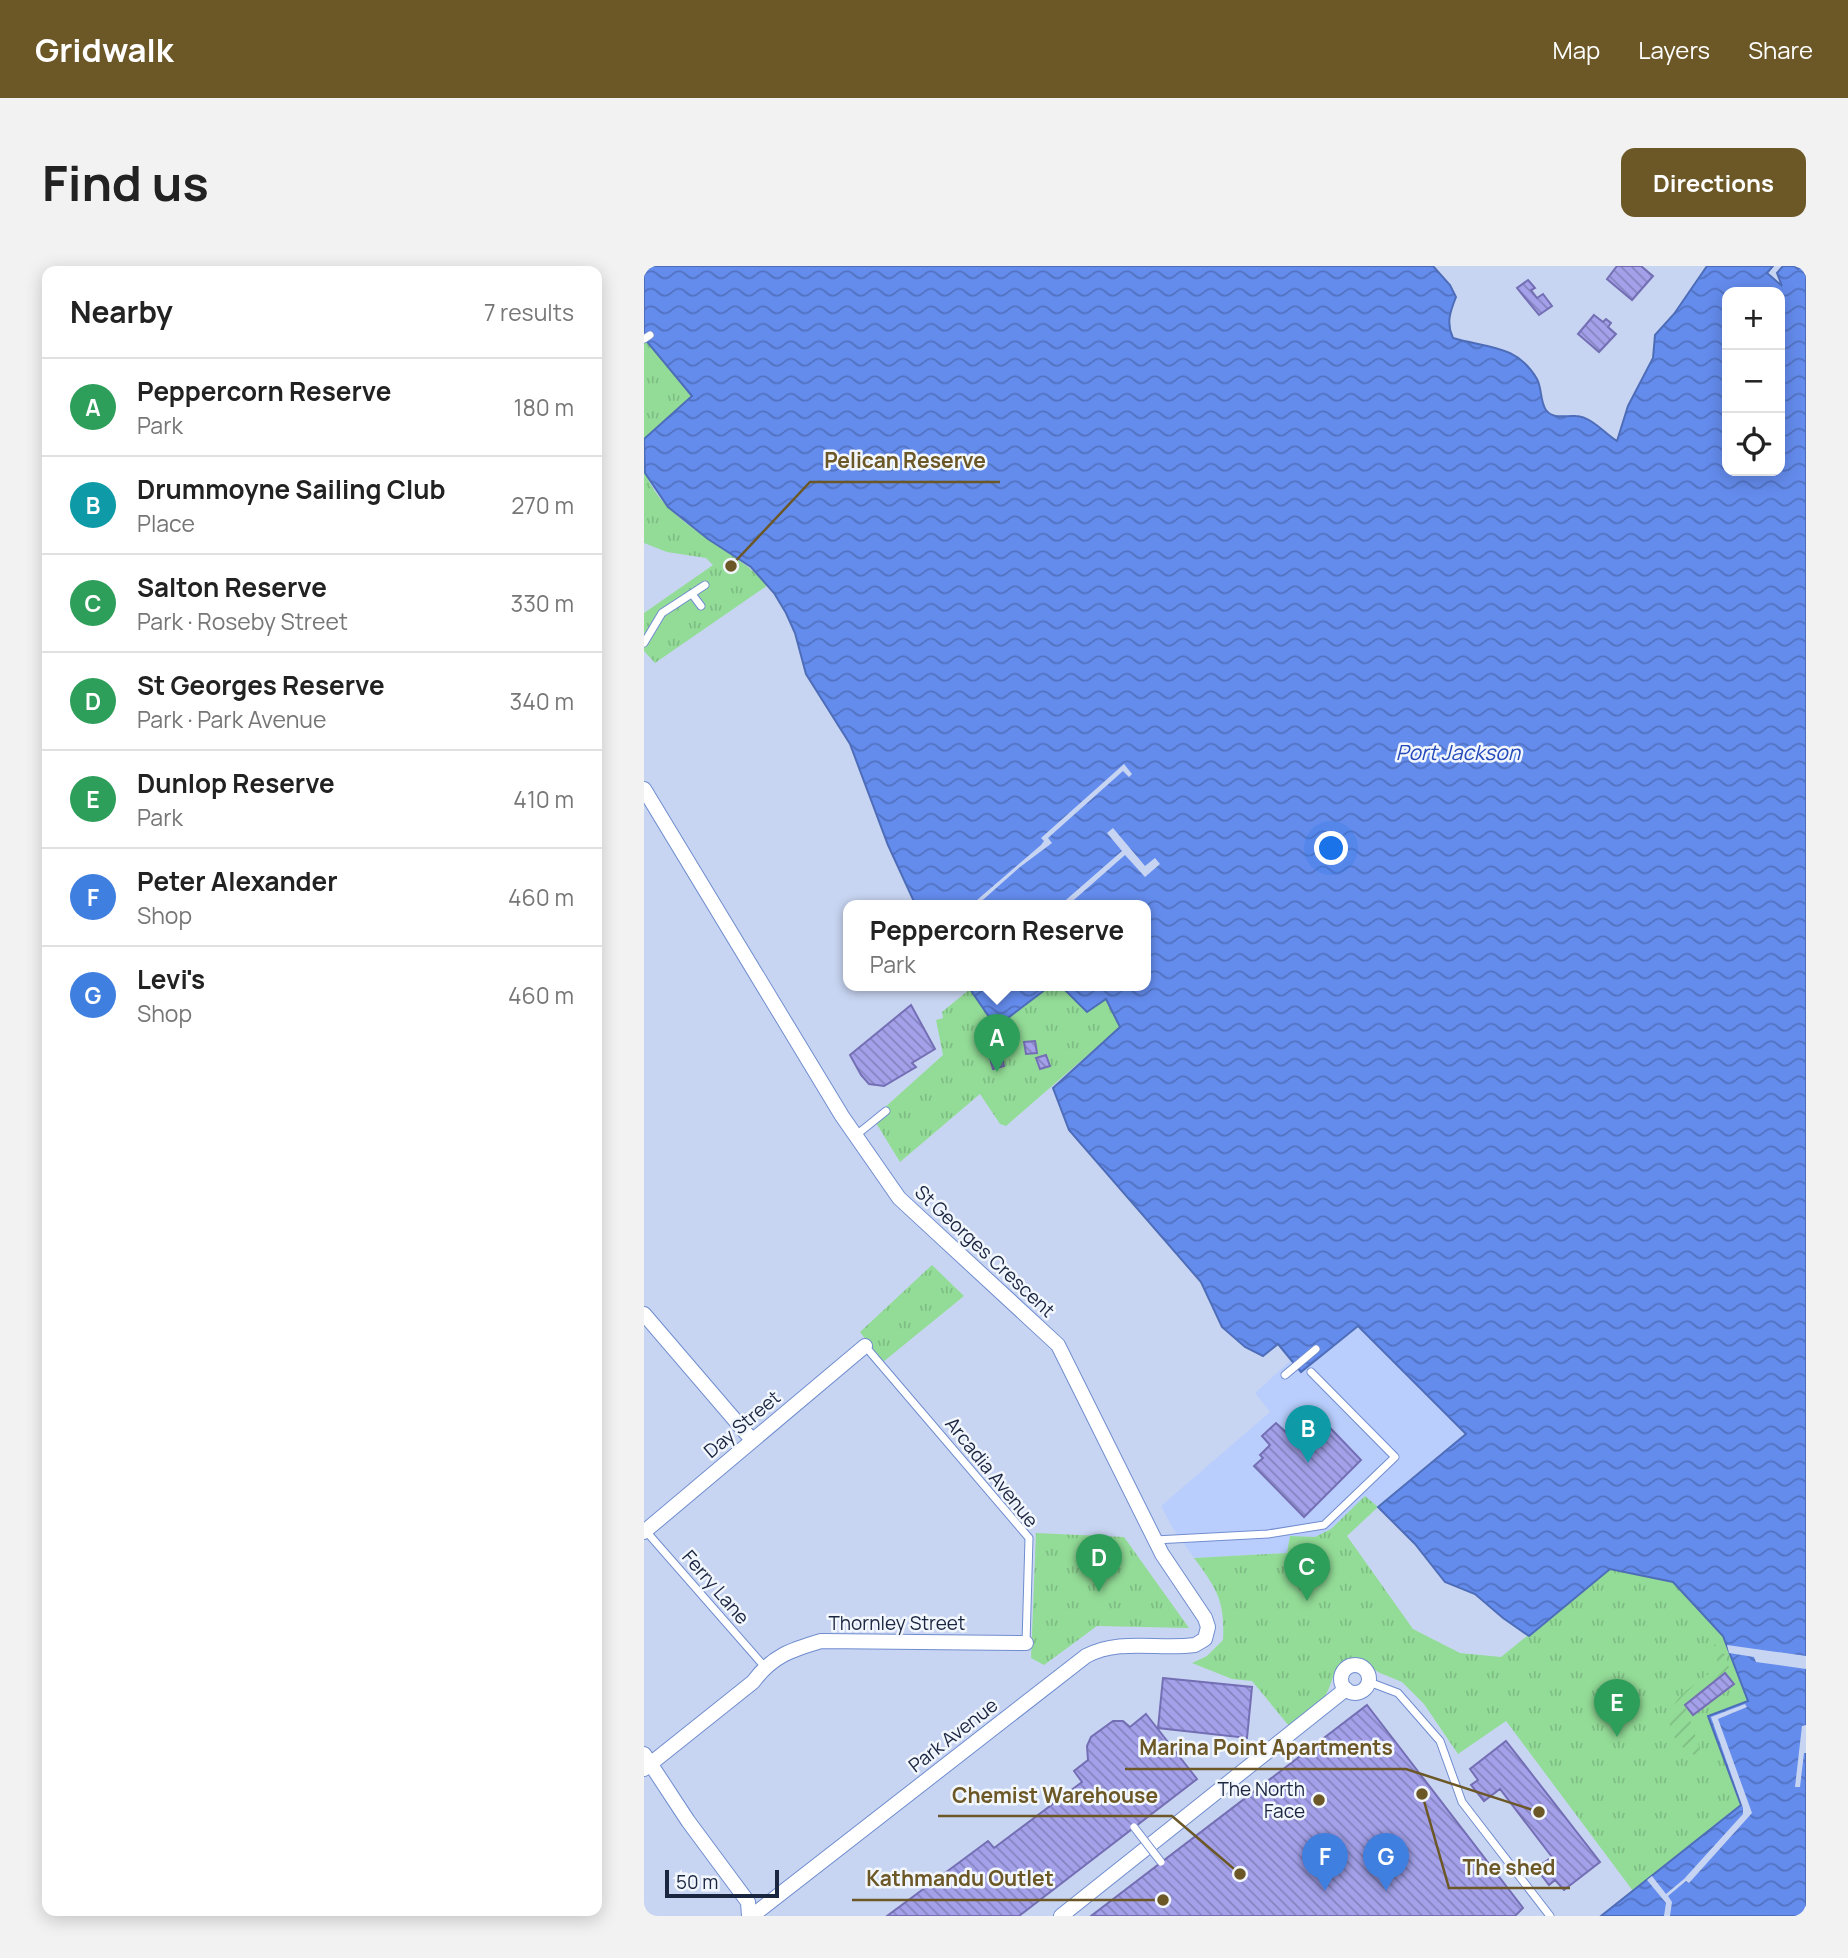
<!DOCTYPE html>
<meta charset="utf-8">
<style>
body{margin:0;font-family:Manrope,sans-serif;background:#f2f2f2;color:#222}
.controls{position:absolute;right:21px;top:21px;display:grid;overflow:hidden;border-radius:14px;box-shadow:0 4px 18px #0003}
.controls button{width:63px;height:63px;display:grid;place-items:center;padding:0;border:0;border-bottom:2px solid #e0e0e0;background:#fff;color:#222;font:35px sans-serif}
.scale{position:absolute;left:21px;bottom:18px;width:114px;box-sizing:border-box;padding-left:7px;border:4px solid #1a2540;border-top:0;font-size:19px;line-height:24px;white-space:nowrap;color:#1a2540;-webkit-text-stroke:5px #f2f6fd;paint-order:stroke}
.you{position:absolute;left:688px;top:583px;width:24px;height:24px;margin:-18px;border:5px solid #fff;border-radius:50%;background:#1a73e8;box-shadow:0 0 0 10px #1a73e833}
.badge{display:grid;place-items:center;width:46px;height:46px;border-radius:50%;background:#6c5726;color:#fff;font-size:23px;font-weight:700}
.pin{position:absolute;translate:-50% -58px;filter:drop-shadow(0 2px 4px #0008)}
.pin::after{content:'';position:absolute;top:37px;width:24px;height:21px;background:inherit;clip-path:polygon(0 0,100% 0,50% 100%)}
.popup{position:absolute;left:199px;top:634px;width:308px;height:91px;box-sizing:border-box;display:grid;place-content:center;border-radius:14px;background:#fff;filter:drop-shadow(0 2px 5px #0005);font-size:23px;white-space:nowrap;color:#767676}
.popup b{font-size:26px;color:#222}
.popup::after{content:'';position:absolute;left:50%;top:100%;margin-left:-14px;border:14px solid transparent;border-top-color:#fff}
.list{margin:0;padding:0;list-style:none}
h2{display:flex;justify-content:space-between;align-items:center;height:91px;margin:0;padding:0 28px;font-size:30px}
h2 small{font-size:23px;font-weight:400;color:#767676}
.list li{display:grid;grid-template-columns:46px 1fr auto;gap:21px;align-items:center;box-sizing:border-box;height:98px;padding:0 28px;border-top:2px solid #e0e0e0}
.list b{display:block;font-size:26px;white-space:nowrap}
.list p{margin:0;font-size:23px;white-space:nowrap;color:#767676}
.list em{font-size:23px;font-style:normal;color:#767676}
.icon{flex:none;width:38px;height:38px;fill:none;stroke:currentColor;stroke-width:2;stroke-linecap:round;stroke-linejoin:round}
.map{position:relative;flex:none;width:1162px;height:1650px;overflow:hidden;border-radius:14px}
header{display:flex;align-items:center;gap:42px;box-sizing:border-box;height:98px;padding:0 35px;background:#6c5726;color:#fff}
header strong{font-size:33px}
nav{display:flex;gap:38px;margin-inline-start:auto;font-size:24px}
.intro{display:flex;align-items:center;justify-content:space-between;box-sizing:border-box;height:168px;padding:0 42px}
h1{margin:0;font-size:49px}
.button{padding:18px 32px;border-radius:14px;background:#6c5726;color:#fff;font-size:24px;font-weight:700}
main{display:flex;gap:42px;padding:0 42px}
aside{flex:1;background:#fff;border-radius:14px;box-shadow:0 4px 18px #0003}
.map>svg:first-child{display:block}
</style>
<header>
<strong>Gridwalk</strong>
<nav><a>Map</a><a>Layers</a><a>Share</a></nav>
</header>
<div class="intro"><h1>Find us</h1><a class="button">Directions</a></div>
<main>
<aside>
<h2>Nearby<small>7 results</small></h2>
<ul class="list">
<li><span class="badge" style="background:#2e9e5b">A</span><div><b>Peppercorn Reserve</b><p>Park</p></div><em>180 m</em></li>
<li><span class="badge" style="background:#0f9aa8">B</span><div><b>Drummoyne Sailing Club</b><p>Place</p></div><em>270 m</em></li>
<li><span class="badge" style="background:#2e9e5b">C</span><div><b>Salton Reserve</b><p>Park · Roseby Street</p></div><em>330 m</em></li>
<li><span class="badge" style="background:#2e9e5b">D</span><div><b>St Georges Reserve</b><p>Park · Park Avenue</p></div><em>340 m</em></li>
<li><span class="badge" style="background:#2e9e5b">E</span><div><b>Dunlop Reserve</b><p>Park</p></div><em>410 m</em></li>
<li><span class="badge" style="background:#3f7fe0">F</span><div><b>Peter Alexander</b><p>Shop</p></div><em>460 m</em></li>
<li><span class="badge" style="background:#3f7fe0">G</span><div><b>Levi's</b><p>Shop</p></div><em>460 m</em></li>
</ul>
</aside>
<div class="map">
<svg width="1162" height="1650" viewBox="0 0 1162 1650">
<defs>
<pattern id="grass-tufts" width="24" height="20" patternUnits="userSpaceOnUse" patternTransform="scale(1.75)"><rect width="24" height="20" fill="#93dc97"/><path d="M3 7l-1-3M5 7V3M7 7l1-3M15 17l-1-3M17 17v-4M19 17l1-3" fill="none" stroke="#7ebd83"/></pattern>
<pattern id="garden-furrows" width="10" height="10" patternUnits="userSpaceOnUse" patternTransform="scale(1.75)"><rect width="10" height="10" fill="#93dc97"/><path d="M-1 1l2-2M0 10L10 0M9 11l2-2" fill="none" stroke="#7ebd83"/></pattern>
<pattern id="water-waves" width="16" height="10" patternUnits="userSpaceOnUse" patternTransform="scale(1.75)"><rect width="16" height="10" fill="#648ced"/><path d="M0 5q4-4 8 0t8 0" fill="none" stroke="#5272c1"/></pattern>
<pattern id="building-back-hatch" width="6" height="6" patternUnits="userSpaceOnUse" patternTransform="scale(1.75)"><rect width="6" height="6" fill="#a4a1ea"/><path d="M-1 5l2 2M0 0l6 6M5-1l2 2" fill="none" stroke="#8583bf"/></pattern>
</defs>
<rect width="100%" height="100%" fill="#c8d5f2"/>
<!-- built -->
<path fill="#b9cefd" d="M 714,1059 L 822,1168 L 734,1241 L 721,1230 L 687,1263 L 671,1271 L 646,1270 L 643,1287 L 550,1292 L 528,1261 L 517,1240 L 626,1146 L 611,1127 L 646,1095 L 657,1106 Z"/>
<!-- grass -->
<path fill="url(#grass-tufts)" d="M 0,72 L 48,130 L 0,173 Z
M 0,203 C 18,258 87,279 124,319 L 11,397 L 0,385 L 0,347 L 69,299 L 62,292 L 23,286 L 0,277 Z
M 406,720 L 417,720 L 443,745 L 462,733 L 476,761 L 362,860 L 356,858 L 336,828 L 256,896 L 229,852 L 299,789 L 292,754 L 299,752 L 298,746 L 326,723 L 352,761 Z
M 288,999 L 320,1030 L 239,1096 L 216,1066 Z
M 721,1230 L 734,1241 L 703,1270 L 769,1363 L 816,1387 L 857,1391 L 966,1303 L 1029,1316 L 1079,1370 L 1104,1435 L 1064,1450 L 1097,1539 L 989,1625 L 862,1455 L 814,1488 L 780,1438 L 758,1416 L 736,1407 L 713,1393 C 685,1400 692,1413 680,1432 C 673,1443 655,1452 645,1460 L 608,1415 L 588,1413 L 548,1397 L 563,1390 L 579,1374 C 581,1335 573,1323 550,1292 L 643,1287 L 646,1270 L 671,1271 L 687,1263 Z
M 392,1267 L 480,1271 L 545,1362 L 453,1360 L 400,1399 L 387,1392 Z"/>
<!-- garden -->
<path fill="url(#garden-furrows)" d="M 1070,1377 L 1081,1390 L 1085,1402 L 1040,1437 L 1059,1492 C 1033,1485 1013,1456 1035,1432 C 1046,1420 1062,1411 1074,1400 Z"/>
<!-- water -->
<path fill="url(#water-waves)" stroke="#4e6db9" stroke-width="2" fill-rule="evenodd" d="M 0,0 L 789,0 L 806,19 L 812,31 C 806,46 802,57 809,72 C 842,82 873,78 893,113 C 898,122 896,136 902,144 C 910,154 921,149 932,150 C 948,151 960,167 973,175 L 984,140 L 1009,92 L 1011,69 L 1030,48 L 1063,0 L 1129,0 L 1123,7 L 1138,20 L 1133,7 L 1139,0 L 1150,0 L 1154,3 L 1157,0 L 1162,0 L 1162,1650 L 957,1650 L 1097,1539 L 1064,1450 L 1104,1435 L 1079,1370 L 1029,1316 L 966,1303 L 885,1370 L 859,1352 L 831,1328 L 801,1316 L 771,1278 L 734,1241 L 822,1168 L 714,1060 L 657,1106 L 634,1078 L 619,1090 L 601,1081 L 578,1061 L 557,1016 L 425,864 L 409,822 L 476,761 L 462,733 L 443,746 L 417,720 L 502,720 L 502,640 L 272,640 L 244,579 L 206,478 L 162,408 L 151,367 L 142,347 L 130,327 L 107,301 L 64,273 L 24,241 L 1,207 L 0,173 L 48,130 L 0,72 ZM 1083,26 L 1136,26 L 1136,205 L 1083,205 Z
M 329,720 L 406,720 L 352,761 L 326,723 Z"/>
<!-- pier -->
<path fill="#c8d5f2" d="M 480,498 L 488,508 L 485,511 L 479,505 L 404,572 L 408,577 L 376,601 L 332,640 L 326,640 L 397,579 L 400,575 L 397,572 Z
M 469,562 L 501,600 L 511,592 L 516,598 L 501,611 L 481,589 L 423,640 L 415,640 L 478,585 L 463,567 Z
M 1083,1379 L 1162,1390 L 1162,1403 L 1112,1396 L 1110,1391 L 1085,1387 Z
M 1101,1438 L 1103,1441 L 1074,1453 L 1108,1547 L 1045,1617 L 1042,1615 L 1024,1630 L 1028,1636 L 1026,1650 L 1020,1650 L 1022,1637 L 1003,1614 L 1008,1610 L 1022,1628 L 1040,1613 L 1099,1548 L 1099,1542 L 1067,1451 Z
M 1162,1459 L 1162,1487 L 1160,1487 L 1156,1521 L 1151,1521 L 1158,1460 Z"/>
<!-- building -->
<path fill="url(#building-back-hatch)" stroke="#746fb4" stroke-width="2" d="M 973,0 L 997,0 L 1009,10 L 988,34 L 963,13 Z
M 884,14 L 891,22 L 887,24 L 893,32 L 899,28 L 908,40 L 895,49 L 873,22 Z
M 950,49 L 959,56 L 962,53 L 967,57 L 964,61 L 972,68 L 955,86 L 934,68 Z
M 267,739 L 291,783 L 268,797 L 272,801 L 240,820 L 225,818 L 217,809 L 206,789 Z
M 391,775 L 393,787 L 382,788 L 380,776 Z
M 357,789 L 360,800 L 349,803 L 346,792 Z
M 402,789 L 406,800 L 396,803 L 392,792 Z
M 669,1144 L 717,1194 L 660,1251 L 610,1200 L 619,1192 L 616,1189 L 626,1179 L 618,1170 L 632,1157 L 644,1168 Z
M 1081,1407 L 1090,1418 L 1049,1449 L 1041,1439 Z
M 519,1412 L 608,1421 L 603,1472 L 514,1462 Z
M 723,1439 L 879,1642 L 871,1650 L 447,1650 Z
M 502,1448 L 553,1513 L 375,1650 L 243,1650 L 344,1575 L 350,1582 L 438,1516 L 430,1505 L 444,1494 L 443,1480 L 447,1471 L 469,1455 L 479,1455 L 486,1461 Z
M 862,1475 L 956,1596 L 920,1624 L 911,1614 L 905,1619 L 892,1602 L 908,1591 L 856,1523 L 840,1535 L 827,1519 L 834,1514 L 826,1503 Z"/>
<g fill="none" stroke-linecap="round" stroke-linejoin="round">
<!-- service casing -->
<g stroke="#708dcf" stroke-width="9">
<path id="service" d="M 0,73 L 6,69
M 48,328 L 57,340
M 0,377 L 18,347 L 61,319
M 211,870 L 242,845
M 221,1080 L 385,1272 L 382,1377
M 641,1109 L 672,1083
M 1,1264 L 120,1400
M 511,1274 L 624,1268 L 680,1259 L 751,1191 L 667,1106
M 725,1416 L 754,1427 L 796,1475 L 818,1536 L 906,1650"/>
</g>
<!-- minor casing -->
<g stroke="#708dcf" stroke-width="16">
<path id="minor" d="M 0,523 L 198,850 L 255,932 L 414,1079 L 518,1288 L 561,1352 L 564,1361 L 561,1373 L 551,1379 C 514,1384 476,1372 442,1390 L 108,1650
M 0,1048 L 108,1174
M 0,1266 L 221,1080
M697 1413a14 14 0 1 1 28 0a14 14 0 1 1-28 0Z
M 0,1488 L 44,1555 L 104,1636 L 105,1650
M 0,1503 L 109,1416 C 128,1390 147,1384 177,1375 L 382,1377
M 417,1650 L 702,1423"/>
</g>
<!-- service -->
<use href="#service" stroke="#fff" stroke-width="7"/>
<!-- minor -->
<use href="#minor" stroke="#fff" stroke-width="14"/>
<!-- service-bridge casing -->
<g stroke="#708dcf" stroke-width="9" stroke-linecap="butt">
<path id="service-bridge" d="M 490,1561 L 517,1596"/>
</g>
<!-- service-bridge -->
<use href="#service-bridge" stroke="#fff" stroke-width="7"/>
</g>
<!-- markers -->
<circle fill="#6c5726" stroke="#f2f6fd" stroke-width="2.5" cx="675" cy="1534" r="7"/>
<g text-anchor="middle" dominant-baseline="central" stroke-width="5" stroke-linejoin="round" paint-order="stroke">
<!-- street labels -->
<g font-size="19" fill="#1a2540" stroke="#f2f6fd">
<text transform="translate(341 985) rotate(43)">St Georges Crescent</text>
<text transform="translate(98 1158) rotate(-40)">Day Street</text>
<text transform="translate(348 1206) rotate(51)">Arcadia Avenue</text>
<text transform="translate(72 1321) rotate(49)">Ferry Lane</text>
<text x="253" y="1357">Thornley Street</text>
<text transform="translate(309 1469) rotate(-38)">Park Avenue</text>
</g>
<!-- poi labels -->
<g font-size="19" fill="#1a2540" stroke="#f2f6fd" text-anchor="end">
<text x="661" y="1523">The North<tspan x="661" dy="22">Face</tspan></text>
</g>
<!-- water labels -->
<g font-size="21" font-style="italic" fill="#254aba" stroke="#f2f6fd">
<text x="814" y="486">Port Jackson</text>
</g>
</g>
<!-- callouts -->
<path fill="none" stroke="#6c5726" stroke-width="2.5" d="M87 300L166 216H356M895 1546L762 1503H481M596 1608L528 1550H294M778 1528L805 1622H926M519 1634L424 1634H208"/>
<g fill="#6c5726" stroke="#f2f6fd" stroke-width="2.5">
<circle cx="87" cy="300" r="7"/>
<circle cx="895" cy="1546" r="7"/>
<circle cx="596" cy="1608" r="7"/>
<circle cx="778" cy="1528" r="7"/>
<circle cx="519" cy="1634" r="7"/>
</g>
<g font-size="21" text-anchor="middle" font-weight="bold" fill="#6c5726" stroke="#f2f6fd" stroke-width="5" stroke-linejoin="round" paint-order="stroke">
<text x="261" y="202">Pelican Reserve</text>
<text x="622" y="1489">Marina Point Apartments</text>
<text x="411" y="1537">Chemist Warehouse</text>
<text x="865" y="1609">The shed</text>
<text x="316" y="1620">Kathmandu Outlet</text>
</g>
</svg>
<div class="controls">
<button>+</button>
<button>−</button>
<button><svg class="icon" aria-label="locate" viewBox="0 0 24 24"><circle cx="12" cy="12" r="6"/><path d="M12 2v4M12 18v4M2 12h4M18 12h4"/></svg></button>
</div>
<div class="scale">50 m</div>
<div class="you"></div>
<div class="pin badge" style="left:353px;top:806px;background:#2e9e5b">A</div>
<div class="popup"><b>Peppercorn Reserve</b>Park</div>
<div class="pin badge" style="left:664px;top:1197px;background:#0f9aa8">B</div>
<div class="pin badge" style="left:663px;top:1335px;background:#2e9e5b">C</div>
<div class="pin badge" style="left:455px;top:1326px;background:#2e9e5b">D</div>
<div class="pin badge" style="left:973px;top:1471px;background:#2e9e5b">E</div>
<div class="pin badge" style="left:681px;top:1625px;background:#3f7fe0">F</div>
<div class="pin badge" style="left:742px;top:1625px;background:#3f7fe0">G</div>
</div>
</main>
